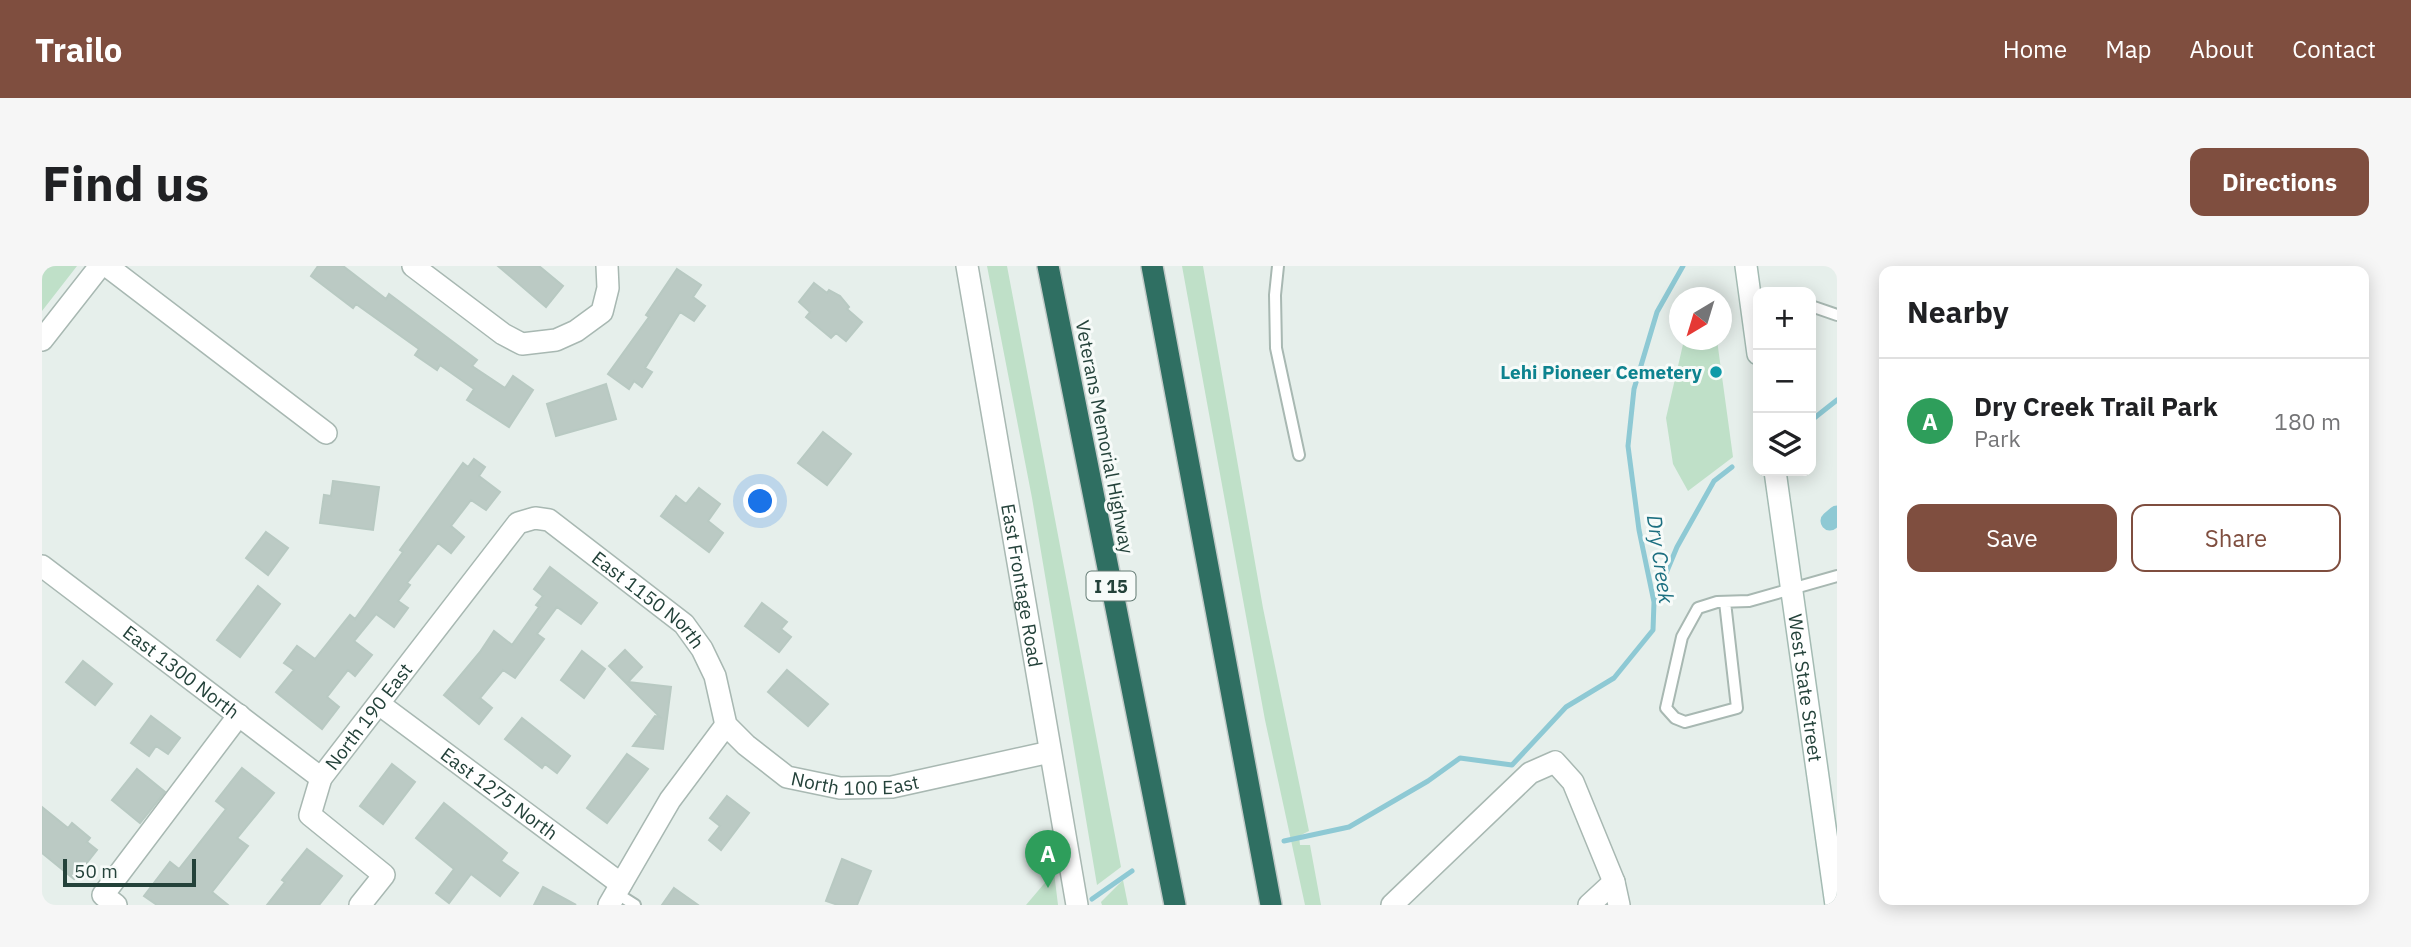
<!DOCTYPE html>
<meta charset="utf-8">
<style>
body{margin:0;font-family:"IBM Plex Sans",sans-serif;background:#f6f6f6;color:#202124}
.controls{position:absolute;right:21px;top:21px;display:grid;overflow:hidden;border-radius:14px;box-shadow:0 4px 18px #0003}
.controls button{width:63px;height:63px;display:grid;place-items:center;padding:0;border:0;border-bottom:2px solid #e0e0e0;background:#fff;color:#202124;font:35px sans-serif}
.compass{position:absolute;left:1627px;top:21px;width:63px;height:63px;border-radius:50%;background:#fff;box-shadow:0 4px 18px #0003;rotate:218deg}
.scale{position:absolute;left:21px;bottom:18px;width:133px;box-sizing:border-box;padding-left:7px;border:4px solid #24423a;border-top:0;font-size:19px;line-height:24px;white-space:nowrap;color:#24423a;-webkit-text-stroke:5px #f7fbf9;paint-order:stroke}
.you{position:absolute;left:719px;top:236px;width:24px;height:24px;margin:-18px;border:5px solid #fff;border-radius:50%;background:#1a73e8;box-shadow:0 0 0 10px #1a73e833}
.badge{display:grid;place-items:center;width:46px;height:46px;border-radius:50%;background:#7f4e3f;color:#fff;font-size:23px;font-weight:700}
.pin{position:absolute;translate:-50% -58px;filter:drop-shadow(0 2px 4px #0008)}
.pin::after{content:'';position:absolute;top:37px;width:24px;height:21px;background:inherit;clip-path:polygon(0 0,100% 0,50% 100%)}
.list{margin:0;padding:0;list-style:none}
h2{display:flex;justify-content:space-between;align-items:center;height:91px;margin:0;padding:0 28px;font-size:30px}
h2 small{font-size:23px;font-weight:400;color:#757577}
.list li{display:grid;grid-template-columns:46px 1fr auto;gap:21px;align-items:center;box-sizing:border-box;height:126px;padding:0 28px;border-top:2px solid #e0e0e0}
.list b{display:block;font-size:26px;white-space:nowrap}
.list p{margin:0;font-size:23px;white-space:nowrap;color:#757577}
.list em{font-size:23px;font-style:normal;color:#757577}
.actions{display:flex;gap:14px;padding:21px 28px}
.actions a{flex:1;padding:16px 0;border:2px solid #7f4e3f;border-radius:14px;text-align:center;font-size:24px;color:#7f4e3f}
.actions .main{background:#7f4e3f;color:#fff}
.icon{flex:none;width:38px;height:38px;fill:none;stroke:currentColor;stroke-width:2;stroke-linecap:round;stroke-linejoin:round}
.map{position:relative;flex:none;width:1795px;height:639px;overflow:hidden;border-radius:14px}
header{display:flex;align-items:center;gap:42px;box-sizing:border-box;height:98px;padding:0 35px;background:#7f4e3f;color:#fff}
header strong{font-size:33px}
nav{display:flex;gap:38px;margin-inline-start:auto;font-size:24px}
.intro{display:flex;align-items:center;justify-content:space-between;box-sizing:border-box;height:168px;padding:0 42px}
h1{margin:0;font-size:49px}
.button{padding:18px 32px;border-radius:14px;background:#7f4e3f;color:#fff;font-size:24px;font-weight:700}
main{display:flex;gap:42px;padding:0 42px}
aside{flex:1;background:#fff;border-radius:14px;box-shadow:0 4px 18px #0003}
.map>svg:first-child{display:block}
</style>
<header>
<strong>Trailo</strong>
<nav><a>Home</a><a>Map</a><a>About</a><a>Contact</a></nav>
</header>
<div class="intro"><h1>Find us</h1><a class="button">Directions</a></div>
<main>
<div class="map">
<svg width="1795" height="639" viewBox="0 0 1795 639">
<rect width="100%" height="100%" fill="#e6efeb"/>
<!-- green -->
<path fill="#bfe0c8" d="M 0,0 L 35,0 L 0,45 Z
M 945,0 L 965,0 L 1066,533 L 1079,601 L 1055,619 L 990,232 Z
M 1140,0 L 1161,0 L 1221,342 L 1267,565 L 1257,570 L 1258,579 L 1268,579 L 1279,639 L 1263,639 L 1223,454 Z
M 1642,74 L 1675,74 L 1691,191 L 1646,225 L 1631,198 L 1624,152 Z
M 1012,606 L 1016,639 L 984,639 Z
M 1081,614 L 1086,639 L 1060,639 L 1059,636 Z"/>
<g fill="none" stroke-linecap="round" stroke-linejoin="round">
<!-- stream -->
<path stroke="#8ec9d4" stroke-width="5" d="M 1771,153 L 1795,134
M 1612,336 L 1635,281 L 1672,215 L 1690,201
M 1242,575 L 1307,561 L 1386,515 L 1418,492 L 1470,499 L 1524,441 L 1572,412 L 1611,364 L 1612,336 L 1597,264 L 1586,180 L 1592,123 L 1615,46 L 1641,0
M 1050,633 L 1090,605"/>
<!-- canal -->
<path stroke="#8ec9d4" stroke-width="19" d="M 1788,255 L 1795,249"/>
</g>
<!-- building -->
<path fill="#bbcac4" stroke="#b8c9c2" stroke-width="2" d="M 276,0 L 301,0 L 344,33 L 347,28 L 435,94 L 430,100 L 463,122 L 471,110 L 491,124 L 467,161 L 425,134 L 432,123 L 398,99 L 395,104 L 373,89 L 377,83 L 314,38 L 311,42 L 269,10 Z
M 456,0 L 497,0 L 521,20 L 504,41 Z
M 635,3 L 659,19 L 651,31 L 663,40 L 652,55 L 638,46 L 603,102 L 610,106 L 600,121 L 592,115 L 587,123 L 566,108 L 607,51 L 604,49 Z
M 772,17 L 785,27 L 787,24 L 798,30 L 807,41 L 805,43 L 820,56 L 804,75 L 794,67 L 789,72 L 764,51 L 768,46 L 757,36 Z
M 564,118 L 574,153 L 514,170 L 505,138 Z
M 781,166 L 809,188 L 785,219 L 756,197 Z
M 432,193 L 443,201 L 437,210 L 458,226 L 444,244 L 429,234 L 409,260 L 422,271 L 409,287 L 396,277 L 365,317 L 368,319 L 356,335 L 366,342 L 352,361 L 334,348 L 312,375 L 330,389 L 313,410 L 306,404 L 285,431 L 297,441 L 280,463 L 234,426 L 252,404 L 242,397 L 255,380 L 273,393 L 308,349 L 313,353 L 361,286 L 358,284 L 421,197 L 426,201 Z
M 291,215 L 337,221 L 331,264 L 278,257 L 282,229 L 289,230 Z
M 657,222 L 678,238 L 666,255 L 681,267 L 667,286 L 619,250 L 634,230 L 644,238 Z
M 224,266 L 246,282 L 226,309 L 204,292 Z
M 508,301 L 555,337 L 539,358 L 515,341 L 495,368 L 502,373 L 473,412 L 461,404 L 438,432 L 450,442 L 437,458 L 402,429 L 438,386 L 452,365 L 470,379 L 497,341 L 494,339 L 501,330 L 492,323 Z
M 216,320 L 238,338 L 198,391 L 175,374 Z
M 720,337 L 745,356 L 739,363 L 749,371 L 737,386 L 703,360 Z
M 583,384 L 600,401 L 586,416 L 629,421 L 621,483 L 591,480 L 613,450 L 618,451 L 567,400 Z
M 540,385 L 563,403 L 542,432 L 519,414 Z
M 41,395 L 70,418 L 53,439 L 24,416 Z
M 745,404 L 786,438 L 766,460 L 726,426 Z
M 109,450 L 138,472 L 126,488 L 114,480 L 107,490 L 89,477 Z
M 480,452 L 528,490 L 515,507 L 503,498 L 500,502 L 463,473 Z
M 585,488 L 606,503 L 565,557 L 545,542 Z
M 350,498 L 373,516 L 341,558 L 318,540 Z
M 200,502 L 232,527 L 195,572 L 206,580 L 170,626 L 186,639 L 115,639 L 102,630 L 128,596 L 137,603 L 184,543 L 174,535 Z
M 95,503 L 123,526 L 98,557 L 70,534 Z
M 685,530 L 707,547 L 679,584 L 667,574 L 678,560 L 668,552 Z
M 402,537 L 465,587 L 459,595 L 476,607 L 458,630 L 429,608 L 407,637 L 394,627 L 412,603 L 374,572 Z
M 0,541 L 26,562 L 30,557 L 48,572 L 45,576 L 55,584 L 32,613 L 0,587 Z
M 265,583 L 300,610 L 277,639 L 225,639 L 243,616 L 240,614 Z
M 800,593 L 829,605 L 815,639 L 796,639 L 784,635 Z
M 501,621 L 534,639 L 492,639 Z
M 632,622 L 656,639 L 620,639 Z"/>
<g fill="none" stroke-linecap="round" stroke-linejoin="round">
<!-- service casing -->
<g stroke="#a8b8b2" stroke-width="14">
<path id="service" d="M 1236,0 L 1233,29 L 1234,82 L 1257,189
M 1769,40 L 1795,49
M 1683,336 L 1695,442 L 1643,456 L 1633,452 L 1624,442 L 1640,371 L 1656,342 L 1675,336 L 1707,335 L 1795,310
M 574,627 L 593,639"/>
</g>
<!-- minor casing -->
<g stroke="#a8b8b2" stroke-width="24">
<g id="minor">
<path d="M 65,0 L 284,167"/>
<path d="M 371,0 L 461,68 L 480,78 L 514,74 L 534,65 L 560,46 L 566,22 L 565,0"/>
<path d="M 0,74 L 58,0"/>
<path id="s1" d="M 0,300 L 279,512"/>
<path id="s2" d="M 337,438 L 579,618"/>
<path d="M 74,639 L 61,629 L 197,449"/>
<path id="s3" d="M 318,639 L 342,609 L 268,549 L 279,512 L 476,257 L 493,252 L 507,254 L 642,358 L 660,383 L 673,410 L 684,459 L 704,479 L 745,511 L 798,522 L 850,521 L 1008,486"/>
<path d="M 567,639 L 628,534 L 684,459"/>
<path d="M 1350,639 L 1488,507 L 1513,496 L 1531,516 L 1572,616 L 1577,639"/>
<path d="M 1547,639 L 1572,616"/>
</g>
</g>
<!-- tertiary casing -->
<g stroke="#a8b8b2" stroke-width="24">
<g id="tertiary">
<path id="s4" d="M 925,0 L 1035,639"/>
</g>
</g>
<!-- secondary casing -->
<g stroke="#a4bbb3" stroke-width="24">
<g id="secondary">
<path d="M 1704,0 L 1716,88"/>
<path id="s5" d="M 1733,205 L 1794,639"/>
</g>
</g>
<!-- motorway casing -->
<g stroke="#c2cac8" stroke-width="24">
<path id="motorway" d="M 1006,0 L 1133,639
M 1110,0 L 1229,639"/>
</g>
<!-- service -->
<use href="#service" stroke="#fff" stroke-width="10"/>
<!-- minor -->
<use href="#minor" stroke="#fff" stroke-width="21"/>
<!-- tertiary -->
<use href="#tertiary" stroke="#fff" stroke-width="21"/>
<!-- secondary -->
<use href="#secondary" stroke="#fff" stroke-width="21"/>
<!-- motorway -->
<use href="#motorway" stroke="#2f6f62" stroke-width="21"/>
</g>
<!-- markers -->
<circle fill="#0f9aa8" stroke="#f7fbf9" stroke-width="2.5" cx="1674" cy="106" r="7"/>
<g text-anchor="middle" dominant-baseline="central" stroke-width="6" stroke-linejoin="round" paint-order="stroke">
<!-- shield labels -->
<rect fill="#f7fbf9" stroke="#637a73" stroke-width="2" x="1044.5" y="305.5" width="49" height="29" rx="5"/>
<g font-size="18" font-weight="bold" fill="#24423a">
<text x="1069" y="320">I 15</text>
</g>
<!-- culture labels -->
<g font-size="19" font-weight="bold" fill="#0d838f" stroke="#f7fbf9" text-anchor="end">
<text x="1660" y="106">Lehi Pioneer Cemetery</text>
</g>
<!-- street labels -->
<g font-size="19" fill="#24423a" stroke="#f7fbf9">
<text transform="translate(1063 171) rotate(79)">Veterans Memorial Highway</text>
<text stroke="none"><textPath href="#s4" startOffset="324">East Frontage Road</textPath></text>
<text stroke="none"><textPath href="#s3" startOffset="654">East 1150 North</textPath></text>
<text stroke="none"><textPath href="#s1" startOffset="175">East 1300 North</textPath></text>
<text stroke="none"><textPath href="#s5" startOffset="219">West State Street</textPath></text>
<text stroke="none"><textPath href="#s3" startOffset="250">North 190 East</textPath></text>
<text stroke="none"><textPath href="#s3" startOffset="957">North 100 East</textPath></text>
<text stroke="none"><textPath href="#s2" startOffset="150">East 1275 North</textPath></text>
</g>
<!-- water labels -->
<g font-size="21" font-style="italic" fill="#1c6f80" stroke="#f7fbf9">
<text transform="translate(1619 293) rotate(82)">Dry Creek</text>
</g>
</g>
</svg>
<div class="controls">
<button>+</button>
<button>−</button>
<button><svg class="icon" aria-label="layers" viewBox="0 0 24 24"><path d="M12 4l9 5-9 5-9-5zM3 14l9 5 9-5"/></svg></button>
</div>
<svg class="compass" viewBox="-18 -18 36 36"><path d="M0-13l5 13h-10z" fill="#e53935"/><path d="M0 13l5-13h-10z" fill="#757577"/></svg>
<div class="scale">50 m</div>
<div class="you"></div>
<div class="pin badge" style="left:1006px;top:622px;background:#2e9e5b">A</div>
</div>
<aside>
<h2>Nearby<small></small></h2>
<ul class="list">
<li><span class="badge" style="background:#2e9e5b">A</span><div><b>Dry Creek Trail Park</b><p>Park</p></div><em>180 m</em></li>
</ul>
<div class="actions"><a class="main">Save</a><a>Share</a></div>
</aside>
</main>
